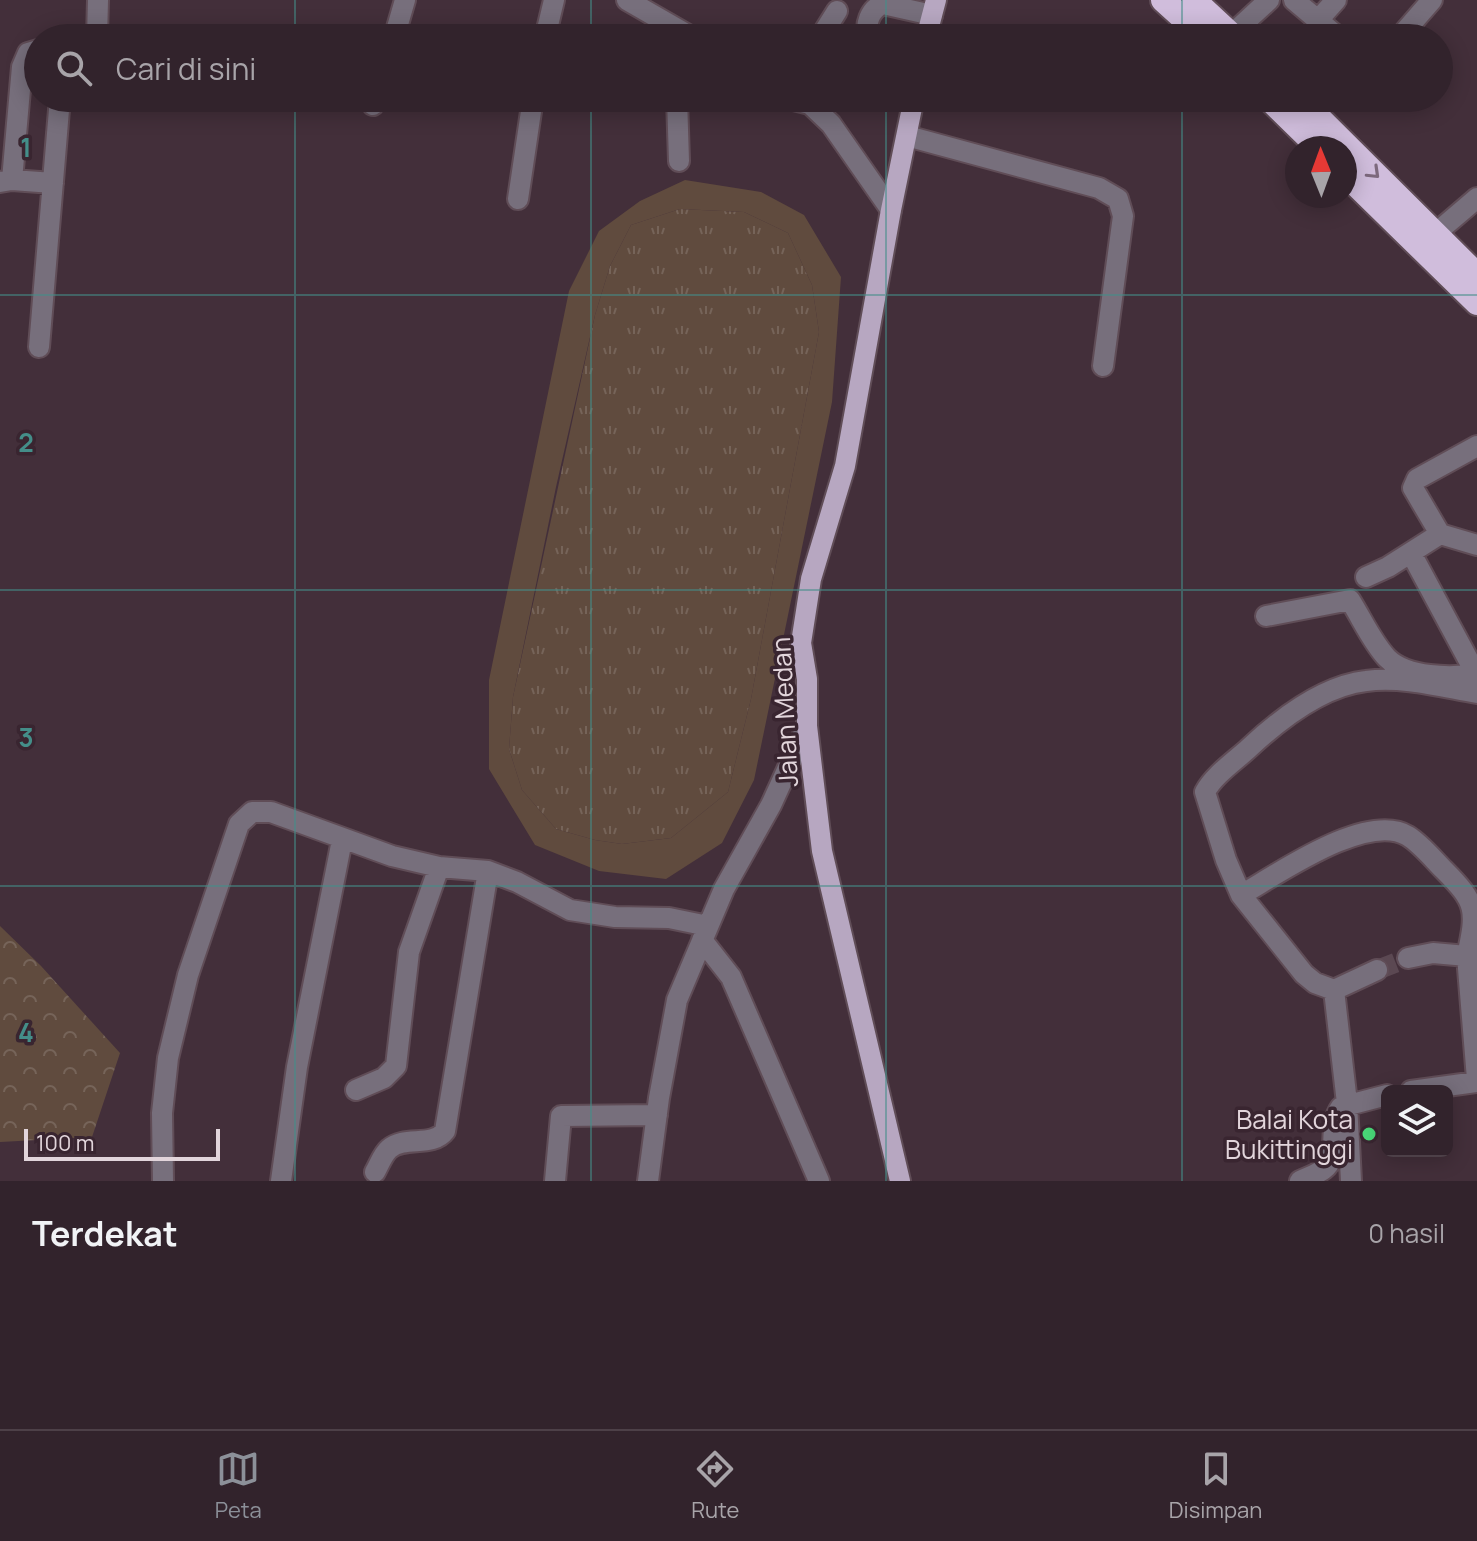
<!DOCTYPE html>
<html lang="id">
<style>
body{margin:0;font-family:Manrope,sans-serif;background:#3d2f38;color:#f1f3f6}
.controls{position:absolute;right:24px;bottom:24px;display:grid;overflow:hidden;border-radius:12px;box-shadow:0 4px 20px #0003}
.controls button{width:72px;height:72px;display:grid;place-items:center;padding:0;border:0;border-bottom:2px solid #4d4048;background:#32232c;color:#f1f3f6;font:40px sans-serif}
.compass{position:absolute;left:1285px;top:136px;width:72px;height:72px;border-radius:50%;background:#32232c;box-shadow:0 4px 20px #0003;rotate:359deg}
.scale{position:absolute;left:24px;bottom:20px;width:196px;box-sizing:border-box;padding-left:8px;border:4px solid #e2d5db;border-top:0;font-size:22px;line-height:28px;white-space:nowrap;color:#e2d5db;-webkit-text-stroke:6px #392530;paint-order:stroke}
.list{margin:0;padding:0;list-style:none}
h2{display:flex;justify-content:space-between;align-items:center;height:104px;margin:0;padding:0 32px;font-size:34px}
h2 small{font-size:26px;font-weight:400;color:#a8a4a9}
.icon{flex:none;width:44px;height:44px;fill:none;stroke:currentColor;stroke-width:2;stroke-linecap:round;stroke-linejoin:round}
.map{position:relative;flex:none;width:1477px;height:1181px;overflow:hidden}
.search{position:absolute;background:#32232c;box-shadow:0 4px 20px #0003;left:24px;right:24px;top:24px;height:88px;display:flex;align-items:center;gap:20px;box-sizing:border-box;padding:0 28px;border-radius:44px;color:#a8a4a9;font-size:30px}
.sheet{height:248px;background:#32232c}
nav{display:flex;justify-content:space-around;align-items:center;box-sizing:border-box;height:112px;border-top:2px solid #4d4048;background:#32232c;font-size:22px;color:#a8a4a9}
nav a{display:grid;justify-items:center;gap:4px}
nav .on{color:#8c9099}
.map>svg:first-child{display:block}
</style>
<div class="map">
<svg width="1477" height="1181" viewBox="0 0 1477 1181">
<defs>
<pattern id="grass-tufts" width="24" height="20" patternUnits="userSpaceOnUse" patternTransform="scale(2)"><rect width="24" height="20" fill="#604b3e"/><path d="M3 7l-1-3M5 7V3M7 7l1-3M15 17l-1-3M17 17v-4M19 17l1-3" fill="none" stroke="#766459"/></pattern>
<pattern id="forest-crowns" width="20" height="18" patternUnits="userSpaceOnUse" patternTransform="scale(2)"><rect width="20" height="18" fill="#604b3e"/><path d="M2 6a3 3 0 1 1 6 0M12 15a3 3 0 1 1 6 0" fill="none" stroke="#766459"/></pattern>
</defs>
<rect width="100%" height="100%" fill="#432f3a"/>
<!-- grass -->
<path fill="url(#grass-tufts)" d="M 680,209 L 744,212 L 788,233 L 812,285 L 819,332 L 751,699 L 728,792 L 671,838 L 622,844 L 595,840 L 556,829 L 522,790 L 509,749 L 513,697 L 595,315 L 610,266 L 631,225 Z"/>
<!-- forest -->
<path fill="url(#forest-crowns)" d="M 0,926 L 41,966 L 120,1053 L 92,1137 L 0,1142 Z"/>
<!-- garden -->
<path fill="#604b3e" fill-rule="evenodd" d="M 685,180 L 761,192 L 804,215 L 841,277 L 832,402 L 754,780 L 722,843 L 666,879 L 599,871 L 535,845 L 489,769 L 489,680 L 569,291 L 599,231 L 640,201 ZM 680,209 L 744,212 L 788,233 L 812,285 L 819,332 L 751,699 L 728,792 L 671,838 L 622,844 L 595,840 L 556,829 L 522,790 L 509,749 L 513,697 L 556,487 L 595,315 L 610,266 L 631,225 Z"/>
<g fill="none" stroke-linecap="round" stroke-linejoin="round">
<!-- minor-tunnel -->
<path stroke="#5b4852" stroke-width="20" stroke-dasharray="20 10" stroke-linecap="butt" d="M 1377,970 L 1408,958"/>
<!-- minor casing -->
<g stroke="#604d57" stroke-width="24">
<path id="minor" d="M 627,0 L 693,38
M 1294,0 L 1339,38
M 1319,19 L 1336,0
M 1231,35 L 1269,0
M 97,38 L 98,0
M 394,38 L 405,0
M 545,38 L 554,0
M 820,38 L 837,11
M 869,38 C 864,25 870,9 883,4 L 932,15
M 1399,38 L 1432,0
M 677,98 L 679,161
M 786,98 L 810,104 L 831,124 L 891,210
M 373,105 L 376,98
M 907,136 L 1099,188 L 1118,199 L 1123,216 L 1103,366
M 12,180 L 53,183
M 0,182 L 12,180 L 22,67 L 28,53 L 38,50
M 518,199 L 533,98
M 1436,233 L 1477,198
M 39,347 L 60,98
M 1477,446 L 1417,479 L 1413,488 L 1440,534 L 1477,545
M 1411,553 L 1476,674
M 1366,577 L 1388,567 L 1440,534
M 1266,616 L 1350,600 C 1362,619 1372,642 1387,658 C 1407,678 1451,678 1477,674
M 1241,895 C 1278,874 1367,811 1408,836 C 1421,844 1433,859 1444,870 C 1477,903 1477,910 1467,956 L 1433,953 L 1408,958
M 702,940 L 731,977 L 819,1181
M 1467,956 L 1477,1079
M 1377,970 L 1334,990 L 1315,983 L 1304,974 L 1241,895 L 1226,860 L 1205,792 C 1214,775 1235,761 1249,748 C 1280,719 1322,686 1366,681 C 1402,676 1442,687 1477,693
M 1334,990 L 1347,1103 L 1351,1181
M 356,1090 L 384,1078 L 396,1066 L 409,952 L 439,867
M 1411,1091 L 1477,1082
M 375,1172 C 379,1165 383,1154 389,1149 C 405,1135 432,1148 445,1131 L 488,871
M 163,1181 L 162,1113 L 168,1058 L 188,975 L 239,824 L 252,812 L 271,812 L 392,856 L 439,867 L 488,871 L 517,882 L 570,910 L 615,917 L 669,918 L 708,926
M 281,1181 L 297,1067 L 342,840
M 555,1181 L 561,1116 L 657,1115
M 648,1181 L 659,1098 L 677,1000 L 724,889 L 771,805 L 807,726
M 1300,1181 C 1308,1177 1318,1174 1324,1169 C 1340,1158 1327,1126 1341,1107 L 1387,1095"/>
</g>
<!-- major casing -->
<g stroke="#604d57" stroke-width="24">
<path id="major" d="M 926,38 L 936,0
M 900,1181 L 822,851 L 807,726 L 807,679 L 801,643 L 811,579 L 845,466 L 891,210 L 914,98"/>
</g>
<!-- highway casing -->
<g stroke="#604d57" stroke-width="28">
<path id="highway" d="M 1163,0 L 1205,38
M 1194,0 L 1235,38
M 1268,98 L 1319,148
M 1299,98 L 1477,275
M 1345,174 L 1477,303"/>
</g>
<!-- minor -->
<use href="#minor" stroke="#776f7c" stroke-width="20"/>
<!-- major -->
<use href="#major" stroke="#b7a7c1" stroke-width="20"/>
<!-- highway -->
<use href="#highway" stroke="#d0bddc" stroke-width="24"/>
</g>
<!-- one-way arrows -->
<defs><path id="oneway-chevron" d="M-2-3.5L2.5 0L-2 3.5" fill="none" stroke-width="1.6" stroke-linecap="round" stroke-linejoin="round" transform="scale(2)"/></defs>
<use stroke="#7d697d" href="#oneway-chevron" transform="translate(1374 173) rotate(44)"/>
<!-- grid -->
<path fill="none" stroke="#448e89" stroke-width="2" stroke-opacity="0.55" d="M 295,0 L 295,38M 591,0 L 591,38M 886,0 L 886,38M 1182,0 L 1182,38M 295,98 L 295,1181M 591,98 L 591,1181M 886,98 L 886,1181M 1182,98 L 1182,1181M 0,295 L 1477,295M 0,590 L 1477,590M 0,886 L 1477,886"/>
<!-- markers -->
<circle fill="#49d778" stroke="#392530" stroke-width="3" cx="1369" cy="1134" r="8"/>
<g text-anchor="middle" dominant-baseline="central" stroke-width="7" stroke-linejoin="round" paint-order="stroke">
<!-- street labels -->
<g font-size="26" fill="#e2d5db" stroke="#392530">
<text transform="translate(784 712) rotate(-93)">Jalan Medan</text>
</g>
<!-- poi labels -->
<g font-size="26" fill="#e2d5db" stroke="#392530" text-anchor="end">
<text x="1353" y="1119">Balai Kota<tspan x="1353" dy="30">Bukittinggi</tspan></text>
</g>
</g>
<g font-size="26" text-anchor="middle" font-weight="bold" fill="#448e89" stroke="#392530" stroke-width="7" stroke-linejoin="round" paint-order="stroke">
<text x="26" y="157">1</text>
<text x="26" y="452">2</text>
<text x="26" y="747">3</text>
<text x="26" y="1042">4</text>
</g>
</svg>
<div class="controls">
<button><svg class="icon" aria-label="layers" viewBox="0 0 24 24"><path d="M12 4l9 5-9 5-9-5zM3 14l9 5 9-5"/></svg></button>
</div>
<svg class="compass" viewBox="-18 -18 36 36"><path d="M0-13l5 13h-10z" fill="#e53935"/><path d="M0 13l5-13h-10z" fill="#a8a4a9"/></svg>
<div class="scale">100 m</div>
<div class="search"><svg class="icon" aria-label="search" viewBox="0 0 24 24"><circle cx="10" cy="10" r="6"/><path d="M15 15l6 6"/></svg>Cari di sini</div>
</div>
<section class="sheet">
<h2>Terdekat<small>0 hasil</small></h2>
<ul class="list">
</ul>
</section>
<nav>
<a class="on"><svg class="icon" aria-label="map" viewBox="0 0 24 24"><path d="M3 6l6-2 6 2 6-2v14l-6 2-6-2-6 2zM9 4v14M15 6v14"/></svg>Peta</a>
<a><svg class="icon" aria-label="directions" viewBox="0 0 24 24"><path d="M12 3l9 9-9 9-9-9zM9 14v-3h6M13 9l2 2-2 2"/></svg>Rute</a>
<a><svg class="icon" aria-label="saved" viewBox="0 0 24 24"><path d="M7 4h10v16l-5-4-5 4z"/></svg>Disimpan</a>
</nav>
